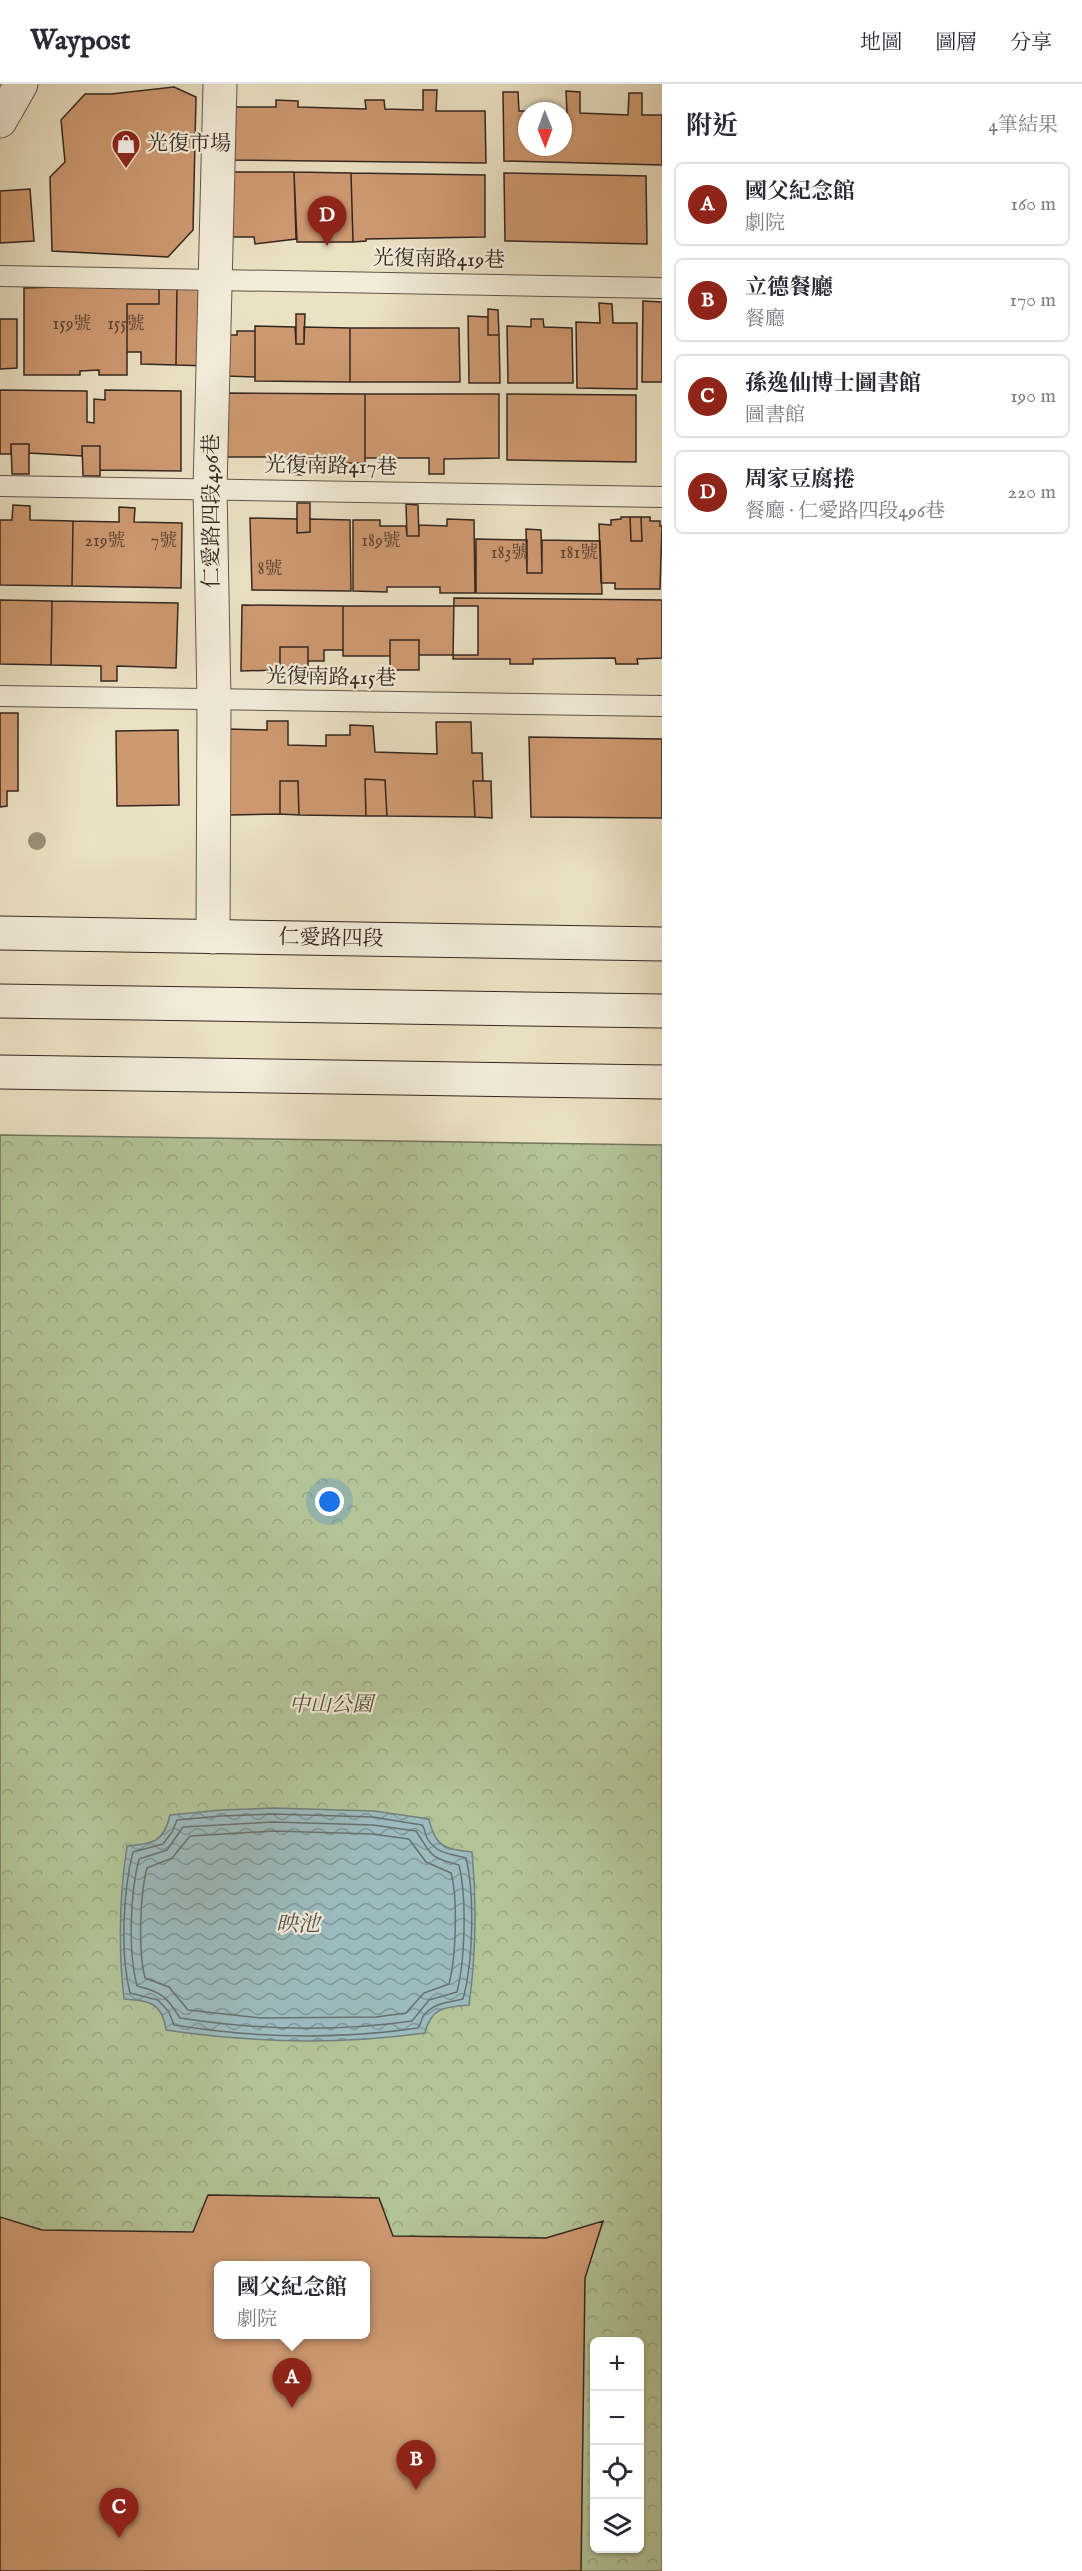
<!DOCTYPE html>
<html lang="zh-TW">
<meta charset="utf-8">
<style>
body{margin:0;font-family:"IM FELL English","Noto Serif TC",serif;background:#f7f7f7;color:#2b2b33}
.controls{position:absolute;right:18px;bottom:18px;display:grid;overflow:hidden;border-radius:9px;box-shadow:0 2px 4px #0004}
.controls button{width:54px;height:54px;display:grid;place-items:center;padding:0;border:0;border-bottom:2px solid #e1e1e2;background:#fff;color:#2b2b33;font:30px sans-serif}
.compass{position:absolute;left:518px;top:18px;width:54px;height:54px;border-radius:50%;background:#fff;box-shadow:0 2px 4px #0004;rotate:179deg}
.you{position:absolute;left:330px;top:1418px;width:21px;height:21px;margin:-15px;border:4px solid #fff;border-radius:50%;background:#1a73e8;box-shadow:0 0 0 9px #1a73e833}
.badge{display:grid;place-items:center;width:39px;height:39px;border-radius:50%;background:#8f2418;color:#fff;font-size:20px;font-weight:700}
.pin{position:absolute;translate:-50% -50px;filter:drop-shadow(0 2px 3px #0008)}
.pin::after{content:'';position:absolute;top:32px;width:21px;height:18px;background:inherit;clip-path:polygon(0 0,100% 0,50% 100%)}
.popup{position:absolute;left:214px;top:2177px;width:156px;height:78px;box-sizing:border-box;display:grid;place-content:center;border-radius:9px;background:#fff;filter:drop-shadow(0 2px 4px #0005);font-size:20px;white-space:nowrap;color:#7c7c81}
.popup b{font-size:22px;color:#2b2b33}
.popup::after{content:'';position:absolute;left:50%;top:100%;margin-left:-12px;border:12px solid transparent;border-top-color:#fff}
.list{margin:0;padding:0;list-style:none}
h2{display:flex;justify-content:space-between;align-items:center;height:78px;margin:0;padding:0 24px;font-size:26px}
h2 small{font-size:20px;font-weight:400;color:#7c7c81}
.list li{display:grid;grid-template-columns:39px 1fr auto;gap:18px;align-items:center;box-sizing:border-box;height:84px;margin:0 12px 12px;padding:0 12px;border:2px solid #e1e1e2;border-radius:9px}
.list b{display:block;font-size:22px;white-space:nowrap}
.list p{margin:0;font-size:20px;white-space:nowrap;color:#7c7c81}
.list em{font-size:20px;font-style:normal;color:#7c7c81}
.icon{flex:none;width:33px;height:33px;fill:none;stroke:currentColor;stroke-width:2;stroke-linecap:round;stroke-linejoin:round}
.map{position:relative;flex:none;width:662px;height:2487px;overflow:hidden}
header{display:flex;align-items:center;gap:36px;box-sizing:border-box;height:84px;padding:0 30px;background:#fff;border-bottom:2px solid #e1e1e2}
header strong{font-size:28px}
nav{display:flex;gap:33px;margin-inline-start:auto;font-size:21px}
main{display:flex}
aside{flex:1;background:#fff}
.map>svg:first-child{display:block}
</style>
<header>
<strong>Waypost</strong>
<nav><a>地圖</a><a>圖層</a><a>分享</a></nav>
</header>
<main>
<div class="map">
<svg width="662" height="2487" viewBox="0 0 662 2487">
<defs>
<pattern id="park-crowns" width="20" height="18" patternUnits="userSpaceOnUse" patternTransform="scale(1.5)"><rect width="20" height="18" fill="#b3c497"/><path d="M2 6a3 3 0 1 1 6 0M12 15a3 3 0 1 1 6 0" fill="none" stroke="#9ba882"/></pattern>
<pattern id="water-waves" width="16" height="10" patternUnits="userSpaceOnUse" patternTransform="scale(1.5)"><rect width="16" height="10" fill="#9cbbbe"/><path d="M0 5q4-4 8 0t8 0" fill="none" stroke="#80989a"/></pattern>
</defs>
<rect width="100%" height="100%" fill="#ebe2c4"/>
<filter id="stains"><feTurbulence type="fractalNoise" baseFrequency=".00333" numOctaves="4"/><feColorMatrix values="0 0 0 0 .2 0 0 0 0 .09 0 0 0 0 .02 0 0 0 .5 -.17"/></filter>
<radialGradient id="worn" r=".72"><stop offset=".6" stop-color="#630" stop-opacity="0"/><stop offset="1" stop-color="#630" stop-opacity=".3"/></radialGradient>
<!-- park -->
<path fill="url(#park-crowns)" stroke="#74765c" stroke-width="1.5" fill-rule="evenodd" d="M 0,1051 L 662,1061 L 662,2487 L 0,2487 ZM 218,2182 L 366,2182 L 366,2250 L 218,2250 ZM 594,2258 L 640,2258 L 640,2464 L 594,2464 Z"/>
<!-- water -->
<path fill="url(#water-waves)" stroke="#72807f" stroke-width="1.5" d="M 273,1724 L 374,1727 L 429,1735 C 435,1763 445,1765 472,1768 C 477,1820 476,1869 469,1921 C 445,1923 431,1923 425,1949 C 338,1961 253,1959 166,1946 C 162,1918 149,1917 124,1915 C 118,1862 119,1815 127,1762 C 153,1760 164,1758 170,1731 L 221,1726 Z"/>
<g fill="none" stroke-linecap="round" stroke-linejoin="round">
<!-- shore -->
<path stroke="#68716f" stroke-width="1.5" d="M 273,1730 L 373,1733 L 422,1741 C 425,1745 425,1749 427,1754 C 436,1770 451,1770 466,1774 C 475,1810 473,1879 463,1915 C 448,1919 435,1918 424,1931 C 421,1935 421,1940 418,1944 C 337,1956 255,1954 174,1941 L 169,1928 L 158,1916 L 130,1909 C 120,1870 123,1807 133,1768 L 163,1760 L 172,1748 L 177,1736 L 221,1732 Z
M 273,1738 L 373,1741 L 416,1747 C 432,1771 428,1773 459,1781 C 467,1813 465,1876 457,1908 L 429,1916 L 412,1937 C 335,1948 257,1946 180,1934 C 167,1913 162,1908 137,1902 C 128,1868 130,1810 139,1775 L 167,1766 L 183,1743 Z
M 274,1747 L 372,1750 L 409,1755 L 426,1778 L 451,1789 C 458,1814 456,1874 449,1900 L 424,1909 L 406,1929 L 376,1933 L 261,1934 L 188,1926 L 169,1903 L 145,1894 C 138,1869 140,1810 147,1784 L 172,1774 L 190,1752 Z"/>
</g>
<!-- building -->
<path fill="#ce9971" stroke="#342720" stroke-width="1.5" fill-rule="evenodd" d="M 174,3 L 196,13 L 193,146 L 168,173 L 52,167 L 50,93 L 65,78 L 61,36 L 85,10 L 111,10 Z
M 423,6 L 437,6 L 436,27 L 485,27 L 486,79 L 229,76 L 228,23 L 276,23 L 276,16 L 298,17 L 298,23 L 366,25 L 365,16 L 384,16 L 385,25 L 423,26 Z
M 566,7 L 580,8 L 580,29 L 628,31 L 629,9 L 642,9 L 642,31 L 662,31 L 662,81 L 504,77 L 503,8 L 518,8 L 519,27 L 527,27 L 527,63 L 563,63 L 563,29 L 567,29 Z
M 228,88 L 294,88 L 296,155 L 255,160 L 254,153 L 229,153 Z
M 294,88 L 351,89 L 353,158 L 297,158 Z
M 351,89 L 485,91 L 485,153 L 366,155 L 366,157 L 353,158 Z
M 504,89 L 646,92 L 647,160 L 505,157 Z
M 30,105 L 34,157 L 0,159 L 0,107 Z
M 203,199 L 210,282 L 176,281 L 177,200 Z
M 159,200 L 159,220 L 127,220 L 127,291 L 99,291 L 99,286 L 80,287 L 80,291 L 24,291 L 24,204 Z
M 159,200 L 177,200 L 176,281 L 141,280 L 141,268 L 127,268 L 127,220 L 159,220 Z
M 643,217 L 662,218 L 662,298 L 642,298 Z
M 599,219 L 612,220 L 613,239 L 637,239 L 637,305 L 577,304 L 576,238 L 600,239 Z
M 488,225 L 498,226 L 499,251 L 488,251 Z
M 296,230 L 305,230 L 304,260 L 296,260 Z
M 468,232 L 488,233 L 488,251 L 499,251 L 500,299 L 469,299 Z
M 0,235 L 17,235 L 17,284 L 0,285 Z
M 531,235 L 543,235 L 544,243 L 572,244 L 573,299 L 508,299 L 507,242 L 531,243 Z
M 255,242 L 295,243 L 296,260 L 304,260 L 304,243 L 350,244 L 350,298 L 255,297 Z
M 350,244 L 459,244 L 460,298 L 350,298 Z
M 237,247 L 255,247 L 255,293 L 226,292 L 226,251 L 237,251 Z
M 0,306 L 87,307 L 87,338 L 94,339 L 94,315 L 105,316 L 105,306 L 181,307 L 181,387 L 100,386 L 100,362 L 82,362 L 82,372 L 29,369 L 29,360 L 11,360 L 11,370 L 0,370 Z
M 225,309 L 365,310 L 365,379 L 302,379 L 302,391 L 289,390 L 288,373 L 225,373 Z
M 365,310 L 499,310 L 499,374 L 444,375 L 444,390 L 429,390 L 429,374 L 365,374 Z
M 507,310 L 636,311 L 636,378 L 507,376 Z
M 11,360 L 29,360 L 29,390 L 12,390 Z
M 82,362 L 100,362 L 100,392 L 83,392 Z
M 297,419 L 310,419 L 310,448 L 297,449 Z
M 406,420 L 418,421 L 419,452 L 407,452 Z
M 13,421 L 30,422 L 30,436 L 73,437 L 72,502 L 0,501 L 0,436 L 12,436 Z
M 119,423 L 135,424 L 134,438 L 182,439 L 181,504 L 72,502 L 73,437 L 119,438 Z
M 621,433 L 630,433 L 631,457 L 642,457 L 641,433 L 650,433 L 650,437 L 660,437 L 660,442 L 662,442 L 660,505 L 615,505 L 615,499 L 601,499 L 599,440 L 611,441 L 611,436 L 621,435 Z
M 630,433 L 641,433 L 642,457 L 631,457 Z
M 250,434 L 297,435 L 297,449 L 310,448 L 310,435 L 350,436 L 351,507 L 252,506 Z
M 447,435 L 474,436 L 475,509 L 440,509 L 440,503 L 387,503 L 387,508 L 353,507 L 353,436 L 380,436 L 380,442 L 406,442 L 407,452 L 419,452 L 419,441 L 447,442 Z
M 526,445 L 541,446 L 542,489 L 527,489 Z
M 476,455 L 527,456 L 527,489 L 542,489 L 542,456 L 600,457 L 602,510 L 476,509 Z
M 454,514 L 662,516 L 662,574 L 637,575 L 638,580 L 616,580 L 615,574 L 533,575 L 533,580 L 510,580 L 510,575 L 453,575 Z
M 0,516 L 52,517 L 51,581 L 0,580 Z
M 52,517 L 178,519 L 176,584 L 117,582 L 117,597 L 101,597 L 101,582 L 51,581 Z
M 242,521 L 343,522 L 343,566 L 324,566 L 324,577 L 308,577 L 308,563 L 280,563 L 280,586 L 241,587 Z
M 343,522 L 478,522 L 478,571 L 419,571 L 419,556 L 390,556 L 390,572 L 343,572 Z
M 390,556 L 419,556 L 419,586 L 390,586 Z
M 280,563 L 308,563 L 308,593 L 280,593 Z
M 0,629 L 18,629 L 18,707 L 7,707 L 7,722 L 0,723 Z
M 267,637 L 288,637 L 288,661 L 326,662 L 326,651 L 350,651 L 350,641 L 373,642 L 375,668 L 437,670 L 436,638 L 471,638 L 472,669 L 482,669 L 483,697 L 473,697 L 475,733 L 387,732 L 385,696 L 365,695 L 366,732 L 299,731 L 298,697 L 280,697 L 280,730 L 230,731 L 228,645 L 267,646 Z
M 178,646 L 179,721 L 117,722 L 116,647 Z
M 529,653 L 662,655 L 662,734 L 531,733 Z
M 365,695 L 385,696 L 387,732 L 366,732 Z
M 280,697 L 298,697 L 299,731 L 280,730 Z
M 473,697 L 491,697 L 492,734 L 475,733 Z
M 208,2111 L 379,2114 L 393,2152 L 546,2154 L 603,2137 L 585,2194 L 581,2487 L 0,2487 L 0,2133 L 42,2146 L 193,2148 ZM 218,2182 L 366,2182 L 366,2250 L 218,2250 Z"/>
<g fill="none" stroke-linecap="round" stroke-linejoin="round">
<!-- lane casing -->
<g stroke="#625649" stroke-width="22">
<path id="lane" d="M 0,192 L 662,204
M 0,402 L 662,413
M 0,612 L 662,622"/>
</g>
<!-- street casing -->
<g stroke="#625649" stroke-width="35">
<path id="street" d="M 0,37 L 21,0
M 213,853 L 214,616 L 210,405 L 220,0"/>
</g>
<!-- secondary casing -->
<g stroke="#342720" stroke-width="35">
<path id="secondary" d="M 0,849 L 662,860
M 0,917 L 662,927
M 0,988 L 662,998"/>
</g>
<!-- lane -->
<use href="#lane" stroke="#f2ecd9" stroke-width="20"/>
<!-- street -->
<use href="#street" stroke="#f2ecd9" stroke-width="33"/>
<!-- secondary -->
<use href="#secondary" stroke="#f2ecd9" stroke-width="33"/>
</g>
<!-- trees -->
<circle fill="#98917a" cx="37" cy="757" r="9"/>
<!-- icons -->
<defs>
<g id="shop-pin" transform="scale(1.5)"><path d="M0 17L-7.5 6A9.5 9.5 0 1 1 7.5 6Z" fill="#8f2418" stroke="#f2ecd9"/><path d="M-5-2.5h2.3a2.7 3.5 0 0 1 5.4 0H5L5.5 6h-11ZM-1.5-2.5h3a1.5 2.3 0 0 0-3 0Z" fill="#fff"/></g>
</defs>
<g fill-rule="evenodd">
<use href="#shop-pin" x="126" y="60"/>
</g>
<g text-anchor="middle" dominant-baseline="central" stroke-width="4.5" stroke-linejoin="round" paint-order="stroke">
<!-- number labels -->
<g font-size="18" fill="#5a4434">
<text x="72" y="240">159號</text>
<text x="126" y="240">155號</text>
<text x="105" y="457">219號</text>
<text x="164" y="457">7號</text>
<text x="381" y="457">189號</text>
<text x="510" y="469">183號</text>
<text x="579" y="469">181號</text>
<text x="270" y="485">8號</text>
</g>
<!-- poi labels -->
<g font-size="21" fill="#342720" stroke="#f2ecd9" text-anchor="start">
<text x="147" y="60">光復市場</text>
</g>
<!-- street labels -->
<g font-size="21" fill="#342720" stroke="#f2ecd9">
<text transform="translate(439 176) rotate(1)">光復南路419巷</text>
<text transform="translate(331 383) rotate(1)">光復南路417巷</text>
<text transform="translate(212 427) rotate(-90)">仁愛路四段496巷</text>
<text transform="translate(331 594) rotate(1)">光復南路415巷</text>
<text transform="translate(331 855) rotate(1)">仁愛路四段</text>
</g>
<!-- park labels -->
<g font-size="21" font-style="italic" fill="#544e3e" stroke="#f2ecd9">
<text x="331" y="1621">中山公園</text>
</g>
<!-- water labels -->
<g font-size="22" font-style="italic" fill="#53534f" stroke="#f2ecd9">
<text x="298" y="1841">映池</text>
</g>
</g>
<rect width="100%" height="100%" filter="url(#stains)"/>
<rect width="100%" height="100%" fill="url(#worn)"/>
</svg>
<div class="controls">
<button>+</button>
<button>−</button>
<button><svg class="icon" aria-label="locate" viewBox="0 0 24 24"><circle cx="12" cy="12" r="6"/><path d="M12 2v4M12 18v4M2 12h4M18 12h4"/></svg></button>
<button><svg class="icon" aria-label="layers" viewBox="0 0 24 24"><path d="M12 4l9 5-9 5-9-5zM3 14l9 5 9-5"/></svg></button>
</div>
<svg class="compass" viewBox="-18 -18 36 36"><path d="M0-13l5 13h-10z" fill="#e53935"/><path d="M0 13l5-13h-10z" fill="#7c7c81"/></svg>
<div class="you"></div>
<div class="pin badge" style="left:292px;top:2324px">A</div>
<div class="popup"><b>國父紀念館</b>劇院</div>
<div class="pin badge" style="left:416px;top:2406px">B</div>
<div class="pin badge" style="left:119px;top:2454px">C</div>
<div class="pin badge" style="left:327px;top:162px">D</div>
</div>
<aside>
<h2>附近<small>4筆結果</small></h2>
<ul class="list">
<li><span class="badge">A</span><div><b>國父紀念館</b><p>劇院</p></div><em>160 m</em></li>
<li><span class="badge">B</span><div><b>立德餐廳</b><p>餐廳</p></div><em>170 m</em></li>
<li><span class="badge">C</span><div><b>孫逸仙博士圖書館</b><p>圖書館</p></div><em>190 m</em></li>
<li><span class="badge">D</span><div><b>周家豆腐捲</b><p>餐廳 · 仁愛路四段496巷</p></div><em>220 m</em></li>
</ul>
</aside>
</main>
